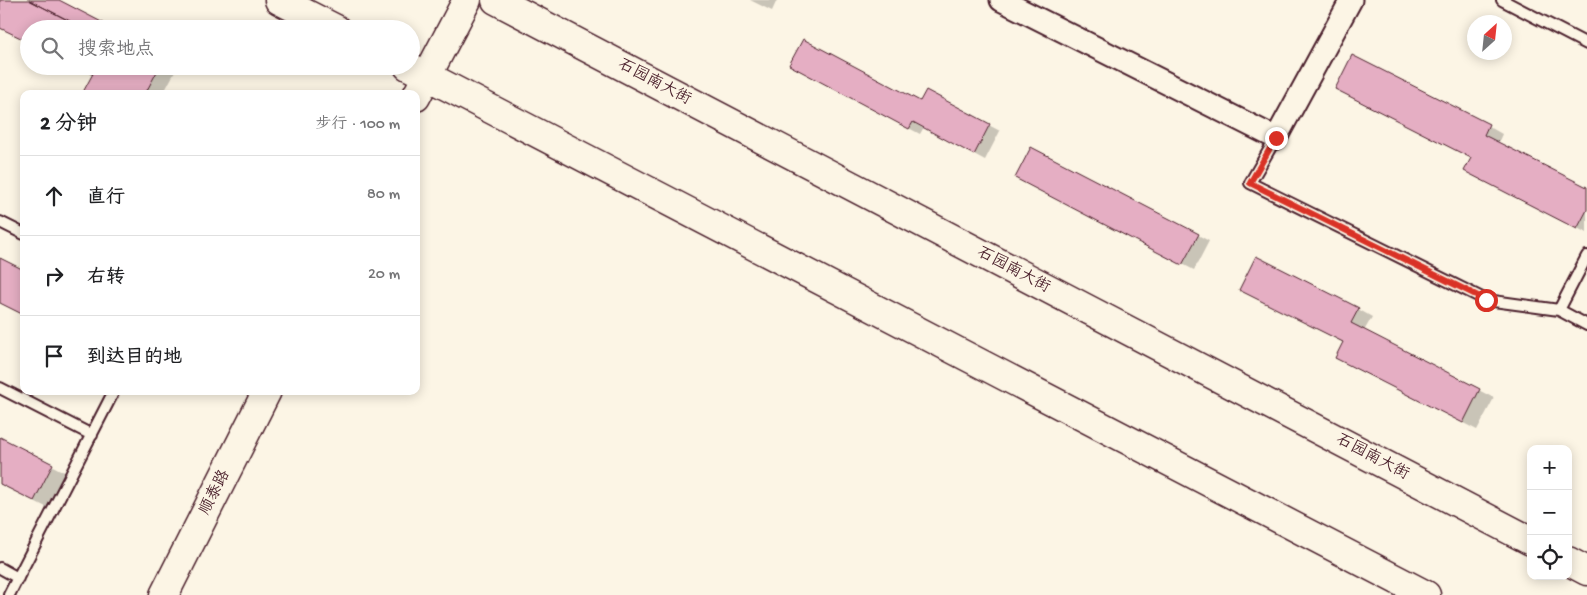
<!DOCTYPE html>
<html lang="zh">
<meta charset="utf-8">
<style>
body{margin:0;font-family:"Gochi Hand","LXGW WenKai TC",sans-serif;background:#f6f6f6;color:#202124}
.controls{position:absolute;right:15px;bottom:15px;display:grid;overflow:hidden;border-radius:10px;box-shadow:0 2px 12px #0003}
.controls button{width:45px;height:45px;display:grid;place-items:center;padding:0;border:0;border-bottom:1px solid #e0e0e0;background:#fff;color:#202124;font:25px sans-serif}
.compass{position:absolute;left:1467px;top:15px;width:45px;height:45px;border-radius:50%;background:#fff;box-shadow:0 2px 12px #0003;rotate:27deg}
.stop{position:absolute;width:15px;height:15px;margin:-11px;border:4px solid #d93025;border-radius:50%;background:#fff}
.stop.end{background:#d93025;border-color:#fff;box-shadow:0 1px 5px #0008}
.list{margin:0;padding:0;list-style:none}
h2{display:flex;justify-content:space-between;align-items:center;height:65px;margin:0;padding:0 20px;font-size:21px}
h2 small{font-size:16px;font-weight:400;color:#757577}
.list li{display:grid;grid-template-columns:32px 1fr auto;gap:15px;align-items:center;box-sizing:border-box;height:80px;padding:0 20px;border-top:1px solid #e0e0e0}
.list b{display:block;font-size:19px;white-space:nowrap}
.list em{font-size:16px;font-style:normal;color:#757577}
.icon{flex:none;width:28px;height:28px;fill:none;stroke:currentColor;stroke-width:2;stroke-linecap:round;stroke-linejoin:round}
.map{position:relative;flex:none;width:1587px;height:595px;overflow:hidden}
.search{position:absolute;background:#fff;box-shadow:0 2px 12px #0003;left:20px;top:20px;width:400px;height:55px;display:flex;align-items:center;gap:12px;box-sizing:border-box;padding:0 18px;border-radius:28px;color:#757577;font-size:19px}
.panel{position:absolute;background:#fff;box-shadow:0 2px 12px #0003;left:20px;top:90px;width:400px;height:305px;border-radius:10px}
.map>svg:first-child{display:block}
</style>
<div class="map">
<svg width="1587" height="595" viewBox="0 0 1587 595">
<rect width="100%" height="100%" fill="#fcf5e5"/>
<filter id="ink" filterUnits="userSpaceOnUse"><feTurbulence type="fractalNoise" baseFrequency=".02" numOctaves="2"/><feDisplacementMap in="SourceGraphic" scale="10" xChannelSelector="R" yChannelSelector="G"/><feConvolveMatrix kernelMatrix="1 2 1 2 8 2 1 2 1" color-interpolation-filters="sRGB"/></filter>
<g filter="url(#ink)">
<!-- shadow -->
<path fill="#0003" d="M 750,0 L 777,0 L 772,11 Z
M 1353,57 L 1488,126 L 1502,134 L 1498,143 L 1587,188 L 1587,233 L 1465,171 L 1472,158 L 1336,89 Z
M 77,66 L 178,66 L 163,94 L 84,94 L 94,75 Z
M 801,71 L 920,103 L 926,92 L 1000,131 L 985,160 L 924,127 L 920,134 Z
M 1028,184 L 1198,235 L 1209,241 L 1194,270 Z
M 1255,297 L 1358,309 L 1372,317 L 1364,331 L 1494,398 L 1477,430 L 1350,365 L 1344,343 Z
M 0,438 L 66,473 L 48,508 L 0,484 Z"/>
<!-- building -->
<path fill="#e5aec3" stroke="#4a1f2b" d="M 0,0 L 29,0 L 85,29 L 29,29 L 29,42 L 0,28 Z
M 29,0 L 59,0 L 115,29 L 85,29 Z
M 803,39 L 920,101 L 926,90 L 990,124 L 974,155 L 913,122 L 909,129 L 789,65 Z
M 1352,55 L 1489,124 L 1484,135 L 1587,187 L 1587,210 L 1577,229 L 1464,171 L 1471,158 L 1335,89 Z
M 76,66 L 97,66 L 92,74 Z
M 97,66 L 160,66 L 145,94 L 82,94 Z
M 1031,147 L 1199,234 L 1182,265 L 1015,178 Z
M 1256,256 L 1359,308 L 1351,323 L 1480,389 L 1463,423 L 1335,358 L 1343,342 L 1239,290 Z
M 0,258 L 24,270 L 24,315 L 0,303 Z
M 0,437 L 53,464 L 34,501 L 0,484 Z"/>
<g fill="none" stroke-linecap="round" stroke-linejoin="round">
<!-- lane casing -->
<g stroke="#4a1f2b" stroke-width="14">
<path id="lane" d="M 1502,0 L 1587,44
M 1276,138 L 1250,183 L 1486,300 L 1559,310 L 1587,325
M 0,222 L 24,234
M 1559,310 L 1587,256
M 0,388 L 92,435
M 0,568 L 18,578
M 9,595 L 114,391"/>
</g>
<!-- street casing -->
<g stroke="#4a1f2b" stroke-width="25">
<path id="street" d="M 1001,0 L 1276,138 L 1351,0"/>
</g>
<!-- secondary casing -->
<g stroke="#4a1f2b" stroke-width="31">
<path id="secondary" d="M 416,97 L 467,0
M 164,595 L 267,391"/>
</g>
<!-- primary casing -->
<g stroke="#4a1f2b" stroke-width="31">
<path id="primary" d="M 279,0 L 336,29
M 496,0 L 1531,541
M 408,66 L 1426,595
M 1568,561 L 1587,571"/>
</g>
<!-- lane -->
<use href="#lane" stroke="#fcf5e5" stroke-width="10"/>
<!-- street -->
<use href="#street" stroke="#fcf5e5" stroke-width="21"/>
<!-- secondary -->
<use href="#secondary" stroke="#fcf5e5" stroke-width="28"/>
<!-- primary -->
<use href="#primary" stroke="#fcf5e5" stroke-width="28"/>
</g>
</g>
<g fill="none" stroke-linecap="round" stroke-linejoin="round" filter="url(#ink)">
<!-- route -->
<path stroke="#d93025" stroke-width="6" d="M 1276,138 L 1250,183 L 1486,300"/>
</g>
<g text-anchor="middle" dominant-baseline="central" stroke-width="4" stroke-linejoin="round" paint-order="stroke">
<!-- street labels -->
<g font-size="16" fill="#4a1f2b" stroke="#fcf5e5">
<text transform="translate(654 83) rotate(28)">石园南大街</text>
<text transform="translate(1013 271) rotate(28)">石园南大街</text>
<text transform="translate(1372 458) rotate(28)">石园南大街</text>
<text transform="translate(216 493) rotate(-63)">顺泰路</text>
</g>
</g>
</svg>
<div class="controls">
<button>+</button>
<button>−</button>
<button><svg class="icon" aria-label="locate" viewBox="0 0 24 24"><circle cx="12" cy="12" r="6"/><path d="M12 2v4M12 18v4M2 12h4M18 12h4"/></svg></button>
</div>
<svg class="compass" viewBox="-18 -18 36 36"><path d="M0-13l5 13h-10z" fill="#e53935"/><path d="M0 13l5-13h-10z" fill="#757577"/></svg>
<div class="stop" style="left:1486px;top:300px"></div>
<div class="stop end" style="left:1276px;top:138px"></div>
<div class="search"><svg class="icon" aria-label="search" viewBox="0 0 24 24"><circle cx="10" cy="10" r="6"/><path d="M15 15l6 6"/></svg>搜索地点</div>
<section class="panel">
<h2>2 分钟<small>步行 · 100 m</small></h2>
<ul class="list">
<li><svg class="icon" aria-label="ahead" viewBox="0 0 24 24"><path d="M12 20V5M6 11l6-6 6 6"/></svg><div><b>直行</b></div><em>80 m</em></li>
<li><svg class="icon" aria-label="right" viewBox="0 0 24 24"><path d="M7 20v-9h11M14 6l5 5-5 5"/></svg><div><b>右转</b></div><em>20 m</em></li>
<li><svg class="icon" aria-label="arrive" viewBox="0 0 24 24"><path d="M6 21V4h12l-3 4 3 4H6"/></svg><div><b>到达目的地</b></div></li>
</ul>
</section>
</div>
